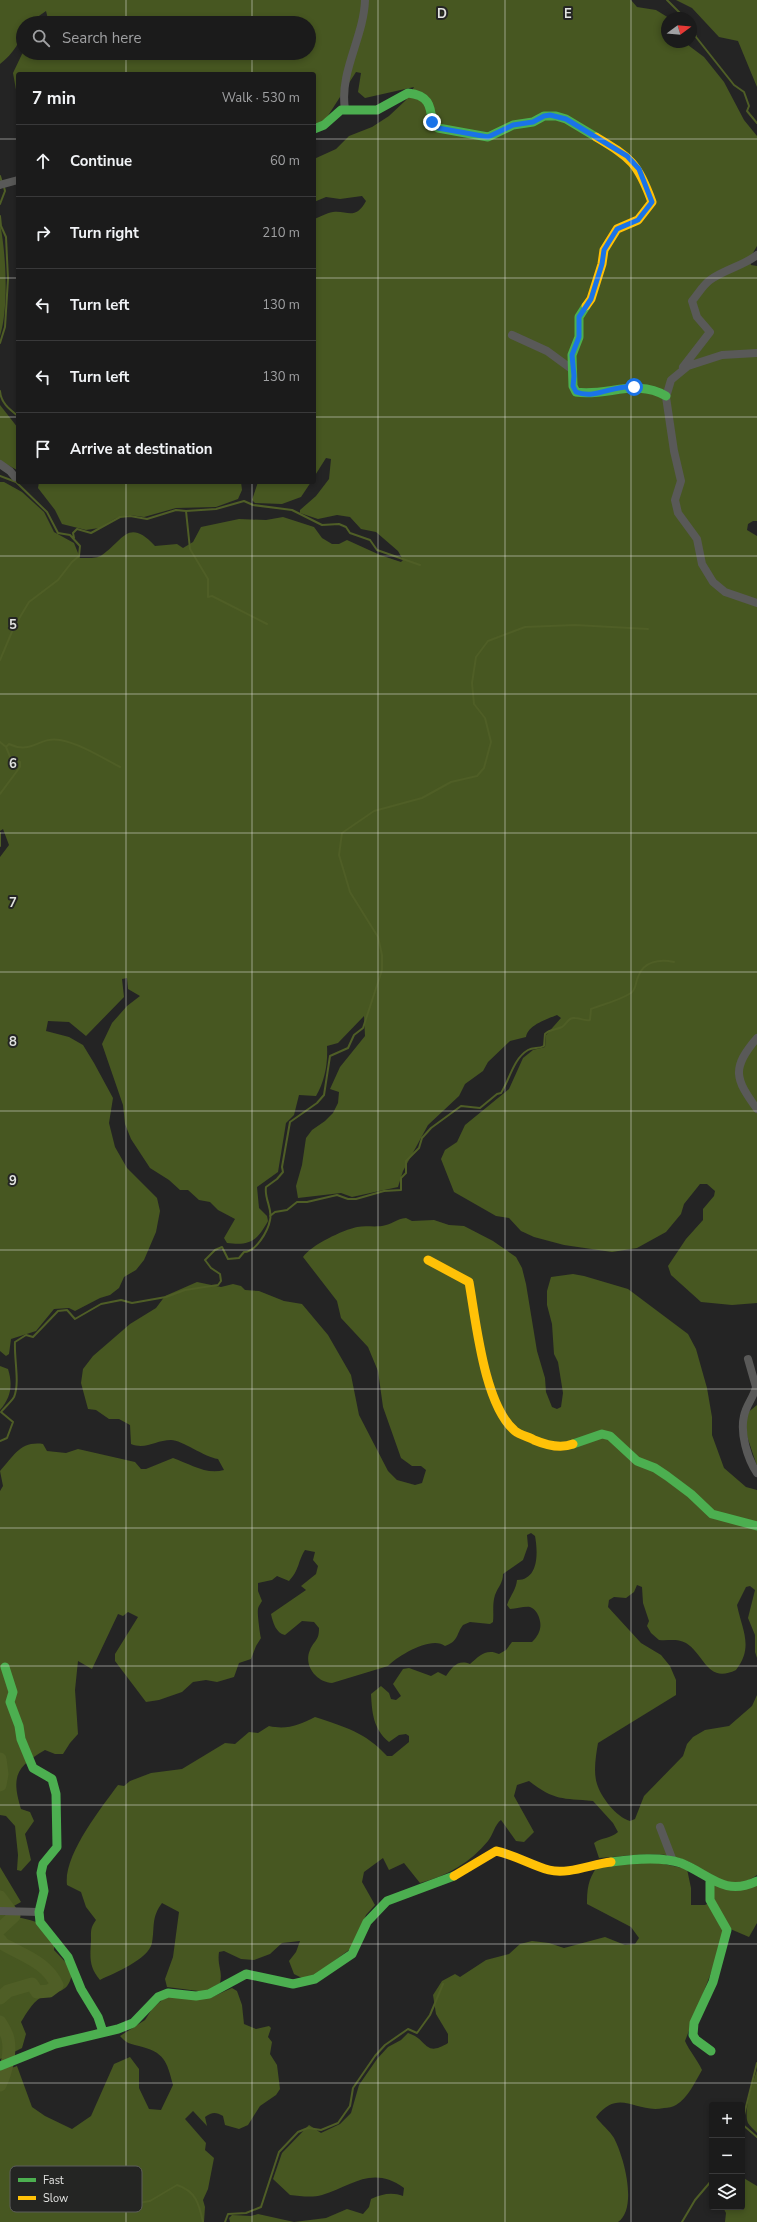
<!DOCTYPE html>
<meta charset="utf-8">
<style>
body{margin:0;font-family:"Nunito Sans",sans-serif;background:#282828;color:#f1f3f6}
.controls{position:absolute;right:12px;bottom:12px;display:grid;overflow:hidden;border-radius:4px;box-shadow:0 2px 6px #0003}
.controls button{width:36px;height:36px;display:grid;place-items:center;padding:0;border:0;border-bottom:1px solid #39393a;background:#1b1b1b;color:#f1f3f6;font:20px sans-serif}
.compass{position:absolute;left:661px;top:12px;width:36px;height:36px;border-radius:50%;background:#1b1b1b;box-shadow:0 2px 6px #0003;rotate:74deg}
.stop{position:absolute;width:12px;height:12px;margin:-9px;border:3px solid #1a73e8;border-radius:50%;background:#fff}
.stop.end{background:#1a73e8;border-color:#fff;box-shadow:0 1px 4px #0008}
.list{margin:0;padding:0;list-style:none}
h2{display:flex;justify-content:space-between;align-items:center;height:52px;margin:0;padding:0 16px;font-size:17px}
h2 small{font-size:13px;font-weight:400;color:#a0a1a3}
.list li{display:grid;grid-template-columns:26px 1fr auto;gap:12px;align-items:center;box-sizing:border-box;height:72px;padding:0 16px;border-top:1px solid #39393a}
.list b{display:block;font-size:15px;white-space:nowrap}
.list em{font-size:13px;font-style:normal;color:#a0a1a3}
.icon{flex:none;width:22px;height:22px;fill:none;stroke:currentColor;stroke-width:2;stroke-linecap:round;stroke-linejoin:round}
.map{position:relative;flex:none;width:757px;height:2222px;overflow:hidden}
.search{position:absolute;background:#1b1b1b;box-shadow:0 2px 6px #0003;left:16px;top:16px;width:300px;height:44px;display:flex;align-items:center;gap:10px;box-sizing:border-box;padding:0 14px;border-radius:22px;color:#a0a1a3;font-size:15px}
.panel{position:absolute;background:#1b1b1b;box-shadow:0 2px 6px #0003;left:16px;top:72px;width:300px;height:412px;border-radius:4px}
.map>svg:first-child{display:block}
</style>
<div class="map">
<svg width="757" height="2222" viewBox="0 0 757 2222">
<rect width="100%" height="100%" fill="#242424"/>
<!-- forest -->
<path fill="#475721" d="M 0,0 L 631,0 L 637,7 L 656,10 L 669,18 L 667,18 L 667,42 L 684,42 L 704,57 L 724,82 L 744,120 L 757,136 L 757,246 L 750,258 L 751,265 L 757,266 L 757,521 L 753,521 L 748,524 L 747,530 L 757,536 L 757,1303 L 732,1305 L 701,1302 L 671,1275 L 668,1266 L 686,1239 L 703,1220 L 703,1209 L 714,1196 L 715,1191 L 707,1184 L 700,1184 L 684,1204 L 681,1214 L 666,1232 L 637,1248 L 612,1252 L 564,1245 L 534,1237 L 521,1231 L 509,1218 L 496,1216 L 454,1192 L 441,1159 L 445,1150 L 457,1142 L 465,1125 L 509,1089 L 523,1058 L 533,1050 L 545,1047 L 546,1035 L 561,1018 L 557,1015 C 547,1019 528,1025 526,1037 L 510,1041 L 488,1062 L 483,1071 L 465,1084 L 459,1096 L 428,1125 L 403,1171 L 398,1187 L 352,1197 L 341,1193 L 298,1198 L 296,1186 L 302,1165 L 306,1138 L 312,1130 L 325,1121 L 333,1113 L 338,1103 L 339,1092 L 330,1089 L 340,1067 L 365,1036 L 364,1016 L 338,1043 L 327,1046 C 328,1063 325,1081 316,1096 L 299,1095 L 294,1115 L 286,1123 L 278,1172 L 257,1187 L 259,1208 L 267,1216 L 268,1221 C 257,1241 250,1246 227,1243 L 224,1238 L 235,1219 L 218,1210 L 210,1202 L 199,1200 L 188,1190 L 180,1190 L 169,1180 L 150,1168 L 131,1139 L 125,1124 L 123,1105 L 102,1044 L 112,1023 L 127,1006 L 140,996 L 128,989 L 127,978 L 122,979 L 124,997 L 86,1036 L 69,1022 L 48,1021 L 46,1031 L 69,1037 L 83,1045 L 94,1063 L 113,1098 L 109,1123 L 115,1147 L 127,1168 L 157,1198 L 160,1211 L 156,1232 L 144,1260 L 136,1270 L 124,1277 L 119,1288 L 110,1295 L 100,1298 L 75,1311 L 69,1308 L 54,1309 L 36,1331 L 11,1339 L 9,1354 L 6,1356 L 0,1351 L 0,857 L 9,845 L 3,829 L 0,831 L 0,482 L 4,482 L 22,492 L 44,512 L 54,532 L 74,543 L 80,558 C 86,558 97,559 102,555 C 123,541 128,517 155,546 L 177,544 L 183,548 L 193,542 L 201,527 L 239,519 L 266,520 L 283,517 L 314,527 L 322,538 L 332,544 L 339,544 L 347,540 L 380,555 L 401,562 L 403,560 L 398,551 L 376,532 L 361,529 L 350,517 L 337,515 L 318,519 L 300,513 L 300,510 L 316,496 L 329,479 L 331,459 L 326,458 L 314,477 L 314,219 C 320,217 326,213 333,212 C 347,210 355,221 366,201 L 362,196 L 340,199 L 326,197 L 314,202 L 314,159 L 336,149 L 349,136 L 372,127 L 389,116 L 406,100 L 414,87 L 365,98 L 358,92 L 361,73 L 356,72 L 324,122 L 314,125 L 314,74 L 18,74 L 18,101 L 13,73 L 23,52 L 309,53 L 309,23 L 49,23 L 46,11 L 29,23 L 23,23 C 23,40 13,54 0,64 Z
M 676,0 L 757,0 L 757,87 L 738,41 L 719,37 L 692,8 Z
M 0,223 C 6,254 9,306 0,336 Z
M 0,405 L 18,428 L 17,470 L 0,461 Z
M 39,482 L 241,482 L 242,490 L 238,499 L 216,507 L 176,508 L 144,517 L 129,515 L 116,518 L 99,528 L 86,530 L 62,524 L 55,510 L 38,488 Z
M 258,482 L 311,482 L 301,497 L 282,504 L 255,503 L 252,500 Z
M 406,1218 L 412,1221 L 434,1220 L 449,1225 L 464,1226 L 493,1241 L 516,1257 L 522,1268 L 526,1284 L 537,1351 L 545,1378 L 546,1392 L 552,1407 L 557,1409 L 561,1407 L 563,1393 L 558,1362 L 554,1354 L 552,1324 L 547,1305 L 547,1291 L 551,1277 L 573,1274 L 584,1276 L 628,1289 L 688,1334 L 696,1349 L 707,1388 L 712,1417 L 712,1435 L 724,1468 L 746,1487 L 757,1490 L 757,1658 L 755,1652 L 755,1635 L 748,1618 L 755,1590 L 750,1586 L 746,1587 L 737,1605 C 742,1630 754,1647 736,1670 C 707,1684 705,1655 686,1643 C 676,1638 669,1641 659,1640 L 651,1633 L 647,1626 L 649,1621 L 643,1603 L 642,1587 L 637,1585 L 634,1592 L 626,1598 L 614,1597 L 609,1600 L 608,1607 L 641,1643 L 661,1655 L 670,1666 L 676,1680 L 676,1695 L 598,1743 C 596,1755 593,1772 597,1784 C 601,1797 616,1817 630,1821 L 635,1819 L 644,1796 L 683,1756 L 687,1744 L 693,1737 L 705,1730 L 729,1726 L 752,1706 L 757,1695 L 757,1875 C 726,1898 705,1864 676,1857 C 652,1851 623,1857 599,1858 L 594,1843 C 602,1837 610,1839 618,1832 L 613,1823 L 593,1801 C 562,1798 555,1801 529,1781 L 517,1785 L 514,1796 L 534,1832 L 524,1842 L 516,1841 L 501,1820 C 495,1824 493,1835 488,1841 C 471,1862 447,1876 420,1883 L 404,1863 L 389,1870 L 383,1858 L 364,1872 L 362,1882 L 375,1905 L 366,1915 L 353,1947 L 315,1975 L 302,1978 L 294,1974 L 289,1961 L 296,1952 L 300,1941 L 282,1943 L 270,1954 L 254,1960 L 241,1959 L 224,1951 L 219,1952 C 217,1966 223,1971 220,1983 L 206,1992 L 167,1987 L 165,1979 L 173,1957 L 179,1912 L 162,1903 C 151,1918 155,1926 152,1943 C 148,1960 114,1973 100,1980 C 89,1967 90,1958 91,1941 C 91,1932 90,1928 96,1920 L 86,1907 L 81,1892 L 67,1885 C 63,1856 101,1808 118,1785 L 124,1786 L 130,1781 L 151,1773 L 182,1769 L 225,1743 L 235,1744 L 249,1732 L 258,1733 L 269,1726 C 287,1730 299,1725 315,1717 C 345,1727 365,1732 387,1756 L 392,1756 L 409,1742 L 409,1736 L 406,1734 L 399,1735 L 389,1742 C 373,1729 372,1712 371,1694 L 381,1686 L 389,1693 L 391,1699 L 396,1700 L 401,1696 L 393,1684 L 403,1669 L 409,1668 L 431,1676 L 438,1672 L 446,1676 C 452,1667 458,1659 470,1664 C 479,1656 486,1648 499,1654 L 506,1650 L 512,1642 L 532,1642 C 541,1633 543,1624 537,1613 C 535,1610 533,1608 530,1607 C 524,1606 517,1609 510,1609 L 507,1605 C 510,1596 516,1590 517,1580 C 539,1580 538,1552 535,1536 L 531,1533 L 527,1535 L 528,1546 L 523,1560 L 503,1574 C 503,1583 498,1587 495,1595 C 492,1605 494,1612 493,1622 L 490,1624 L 470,1622 L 463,1625 C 456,1634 459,1641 445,1646 C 432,1635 397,1656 388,1666 L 332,1683 C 317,1682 303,1666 310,1650 C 315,1639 319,1641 319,1628 L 314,1622 L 302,1621 L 285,1635 C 276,1633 273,1623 271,1614 L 306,1590 L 301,1586 L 316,1574 L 318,1566 L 313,1560 L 315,1552 L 305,1550 C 297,1563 300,1569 289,1581 L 277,1576 L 272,1580 L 258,1583 L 258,1591 L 262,1601 C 261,1603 258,1607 258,1609 C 257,1612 260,1635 261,1638 L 256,1646 L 251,1659 L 239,1663 L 234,1677 L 217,1682 L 206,1680 L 193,1682 L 182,1692 L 159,1700 L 146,1702 L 115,1661 L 115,1654 L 138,1617 L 128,1612 L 123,1616 L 118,1614 L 92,1669 L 78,1661 L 75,1690 L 78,1734 L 70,1743 L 63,1754 L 55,1754 L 45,1750 C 16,1767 11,1776 21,1809 L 30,1812 L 34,1821 L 25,1834 L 31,1860 L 21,1871 L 17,1870 L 18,1855 L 15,1826 L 6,1816 L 0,1815 L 0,1491 L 3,1486 L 0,1471 C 14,1456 20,1441 43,1444 L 47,1451 L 66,1453 L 78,1449 L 135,1462 L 141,1469 L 146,1469 L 173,1458 C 190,1464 206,1475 224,1470 L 218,1459 C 204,1457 182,1440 171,1440 C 156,1440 146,1450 131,1444 L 130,1425 L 119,1419 L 109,1419 L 96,1410 L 88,1409 L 81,1383 L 83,1369 L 93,1356 L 130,1324 L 156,1308 L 165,1296 L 197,1282 L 221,1287 L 233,1284 L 241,1286 L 245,1290 L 259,1291 L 284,1301 L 302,1304 L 328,1335 L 351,1375 L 359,1415 L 388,1471 L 397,1480 L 415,1485 L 422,1483 L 426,1470 L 421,1466 L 412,1466 L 401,1458 L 383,1407 L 378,1371 L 368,1347 L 341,1318 L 337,1301 L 303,1257 C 311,1245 343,1230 357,1227 C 367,1225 376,1228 386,1225 C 394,1223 396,1219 406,1218 Z
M 0,1366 L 8,1369 C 13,1385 11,1397 0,1410 Z
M 757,1405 L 757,1466 L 746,1433 L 746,1414 Z
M 655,1862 L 687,1869 L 691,1888 L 691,1905 L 705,1905 L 713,1901 L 711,1889 L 714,1885 L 757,1885 L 757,1923 L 749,1937 L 728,1928 L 685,2041 C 690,2052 697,2059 702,2070 C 695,2082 688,2098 676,2105 C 673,2107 668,2108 664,2108 C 635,2114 620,2087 596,2117 C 601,2124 610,2131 614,2138 C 624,2157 638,2208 618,2222 L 230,2222 L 229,2218 L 232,2215 L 251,2216 L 258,2214 L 294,2222 L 326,2218 L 347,2209 L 363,2214 L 369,2207 L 371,2199 C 382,2194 392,2192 403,2196 L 404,2188 C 372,2165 352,2186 322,2195 C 312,2198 300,2196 290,2195 L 273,2179 L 282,2153 L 309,2125 L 321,2133 L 340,2124 L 351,2113 L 359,2085 L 377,2059 L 388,2047 L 401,2040 L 408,2033 C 428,2039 424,2058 448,2043 L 448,2034 L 436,2014 L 433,1995 L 442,1981 L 455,1974 L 460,1977 L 486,1960 L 509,1954 L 520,1944 L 532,1941 L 549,1943 L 564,1948 L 605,1937 L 625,1945 L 635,1944 L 639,1938 L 631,1927 L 587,1904 C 587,1890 588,1879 597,1867 Z
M 0,1867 L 21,1902 L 12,1907 L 4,1907 L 0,1902 Z
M 0,1914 C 16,1918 48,1919 54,1937 C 55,1941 54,1946 54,1950 L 73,1970 C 68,1997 58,1988 40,1998 C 32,2003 26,2014 21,2022 L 26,2034 L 22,2048 L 0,2059 Z
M 232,1988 L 237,1991 L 242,2005 L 244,2024 L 256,2029 L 269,2026 L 271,2028 L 268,2037 L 272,2042 L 270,2054 L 277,2065 L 280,2089 L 276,2095 L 260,2106 L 248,2125 L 239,2129 L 225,2125 L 223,2116 C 216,2112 212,2112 205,2117 L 207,2126 L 193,2111 L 185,2119 L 206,2143 L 205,2150 L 214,2158 L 208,2189 L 203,2200 L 205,2207 L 204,2222 L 0,2222 L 0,2072 L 17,2066 L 32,2107 L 45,2116 L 72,2129 L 91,2116 L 114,2064 L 130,2057 L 139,2069 L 139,2088 L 149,2109 L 161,2110 L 173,2085 C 167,2061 164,2052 139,2046 C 130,2044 126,2043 120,2036 L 145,2020 L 152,2009 L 163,1999 L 173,1996 L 212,1997 Z
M 757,2070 L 757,2133 C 754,2130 750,2126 748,2123 C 743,2113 753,2081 757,2070 Z
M 742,2177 L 757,2186 L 757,2222 L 725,2222 L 726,2213 L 723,2207 L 742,2207 Z"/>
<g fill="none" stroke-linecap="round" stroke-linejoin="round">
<!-- stream -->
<path stroke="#4f5e26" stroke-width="2" d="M 667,0 L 685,18
M 691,25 L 696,37 L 734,85 L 744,92 L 749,106 L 747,111 L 757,123
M 0,176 L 2,183
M 0,204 L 5,191 L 4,187
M 0,216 L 1,226 L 6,237 L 8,279 L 5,327 L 0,343
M 0,391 C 1,403 9,409 18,416
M 0,476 L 16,482 L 47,512 L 58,533 L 70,535 L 80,546 L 79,556 L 72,562 L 58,580 L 29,602 L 14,627 L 0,660
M 186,511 L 190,549 L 208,579 L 208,597 L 212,596 L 267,624
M 74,538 L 73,533 L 77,529 L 91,533 L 120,517 L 130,516 L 147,519 L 176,510 L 186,511 L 216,509 L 244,501 L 253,505 L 292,510 L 322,525 L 339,524 L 346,527 L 350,533 L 370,540 L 377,550 L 420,565
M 0,742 L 6,747 L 11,759 L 20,762 L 20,767 L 0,794
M 6,747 L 9,744 C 32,755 39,736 60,740 C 81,744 101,757 120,767
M 0,833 L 0,846
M 270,1216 L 275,1212 L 287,1210 L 297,1202 L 307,1202 L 337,1195 L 348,1199 L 356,1199 L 384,1191 L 401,1190 L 401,1178 L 406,1173 L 406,1161 L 419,1148 L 422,1138 L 431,1128 L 461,1106 L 480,1108 L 497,1094 L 501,1093 C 510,1079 513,1059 528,1050 C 533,1047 539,1049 544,1046 L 545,1034 C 550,1029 556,1030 562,1027 C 567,1024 568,1017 575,1018 C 581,1018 583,1021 590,1020 L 591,1009 C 604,1004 618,1001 631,993 C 637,988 635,983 638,977 C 643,961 660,959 674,962
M 0,1441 L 7,1438 L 13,1422 L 1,1412 C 5,1407 11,1402 14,1397 C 20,1383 14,1359 15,1342 L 26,1335 L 33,1337 L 58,1311 L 67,1310 L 75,1319 L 101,1304 L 121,1300 L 132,1303 L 166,1297 L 185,1290 L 218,1285 L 221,1281 L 220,1274 L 211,1268 L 205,1260 L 215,1250 L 222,1247 L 228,1259 L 239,1258 L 244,1252 C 256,1252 268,1231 270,1220 C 273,1209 264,1199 266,1187 L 277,1179 L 283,1172 L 282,1167 L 290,1122 L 317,1103 L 324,1095 L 330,1056 L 348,1048 L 354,1035 L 363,1028 L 382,970 L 382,955 L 378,937 L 350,892 L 339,855 L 342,833 L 374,811 L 422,798 L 451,782 L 477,776 L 484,768 L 491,742 L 485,718 L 474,704 L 472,683 L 476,657 L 488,641 L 525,627 L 575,625 L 648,629
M 742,2123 L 757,2063
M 742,2124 L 757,2137
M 133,2204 L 150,2201 L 177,2185 C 196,2191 199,2204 203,2222
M 225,2222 L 228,2214 L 246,2213 L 261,2207 L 279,2152 L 298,2132 L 308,2128 L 321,2130 L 338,2123 L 350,2106 L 353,2088 L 375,2056 L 385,2045 L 408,2029 L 417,2033 L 430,2015 L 443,1984
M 682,2222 L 695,2200 L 712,2180"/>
<!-- river -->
<path stroke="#4f5e26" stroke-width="13" d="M 0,1759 L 2,1774 L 0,1785
M 0,1897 L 14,1916 L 0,1929
M 0,1940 L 3,1944 C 24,1956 46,1962 57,1985 L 49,1991 L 37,1992 L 32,1984 L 8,1991 L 0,1998
M 0,2022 C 3,2027 7,2033 8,2039 C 11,2052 6,2073 0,2085"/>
<!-- street -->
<path stroke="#595958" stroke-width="8" d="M 345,109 C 339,72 364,37 365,0
M 0,185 L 18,180
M 512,335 L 547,351 L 573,370
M 757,353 L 722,355 L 688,366 L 671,380 L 666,397 L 674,451 L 681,481 L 675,500 L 678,513 L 697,539 L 702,564 L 713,582 L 725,592 L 757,603
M 683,367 L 710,332 L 697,317 L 692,301 C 698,294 703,285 710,280 C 725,269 743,266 757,255
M 0,464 L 10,471 L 15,477
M 757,1038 C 731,1068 735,1079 757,1109
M 748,1359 L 756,1387 C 754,1397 746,1405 744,1416 C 740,1433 747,1458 757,1473
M 660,1827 L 673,1861
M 0,1911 L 39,1912"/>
<!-- fast -->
<path stroke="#4caf50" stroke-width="9" d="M 314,129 L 324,125 L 341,110 L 377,110 L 408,93 C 428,95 431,105 432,122 L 438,128 L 488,137 L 513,125 L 533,122 L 544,116 L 556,116 L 566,119 L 596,137
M 586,306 L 579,317 L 579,337 L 572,355 L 573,386 L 576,392 C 606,397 637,378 666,396
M 573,1444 L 602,1434 L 610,1436 L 637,1461 L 655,1468 L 667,1476 L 691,1494 L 712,1514 L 757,1526
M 5,1667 L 13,1692 L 10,1702 L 19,1726 L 21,1739 L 33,1768 L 52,1779 L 56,1794 L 57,1847 L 43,1864 L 41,1873 L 44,1891 L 39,1912 L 40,1922 L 68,1957 L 81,1989 L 98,2017 L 103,2032
M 611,1862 C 633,1859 661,1856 681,1863 C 709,1874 724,1897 757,1881
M 710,1880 L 710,1900 L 727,1930 L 713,1982 L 694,2023 L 693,2035 L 696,2040 L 711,2051
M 0,2066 L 55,2044 L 118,2029 L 133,2023 L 158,1997 L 168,1993 L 196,1996 L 209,1994 L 246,1974 L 293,1984 L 315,1979 L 352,1954 L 367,1922 L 387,1901 L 454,1876"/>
<!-- slow -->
<path stroke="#ffc107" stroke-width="9" d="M 586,306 L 591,299 L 602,264 L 604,250 L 617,229 L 638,220 L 652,202 C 638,163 631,158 596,137
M 428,1260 L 469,1282 C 476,1321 484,1405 515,1431 C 520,1435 529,1437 534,1440 C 546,1445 560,1449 573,1444
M 454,1876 L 496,1851 C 515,1855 531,1865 549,1870 C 568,1875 592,1864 611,1862"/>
</g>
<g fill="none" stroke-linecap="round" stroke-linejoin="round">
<!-- route -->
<path stroke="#1a73e8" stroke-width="5" d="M 432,122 L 438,128 L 488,137 L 513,125 L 533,122 L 544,116 L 550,115 L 566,119 L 627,156 L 639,169 L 652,202 L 638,220 L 617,229 L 604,250 L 602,264 L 591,299 L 579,317 L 579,337 L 572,355 L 574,376 L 573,386 L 576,392 C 596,400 614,384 634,387"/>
</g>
<!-- grid -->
<path fill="none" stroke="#e1e2e0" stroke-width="1" stroke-opacity="0.55" d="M 126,0 L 126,23M 252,0 L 252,23M 378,0 L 378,2222M 505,0 L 505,2222M 631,0 L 631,2222M 126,53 L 126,74M 252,53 L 252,74M 0,139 L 18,139M 314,139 L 757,139M 0,278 L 18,278M 314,278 L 757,278M 0,417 L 18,417M 314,417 L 757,417M 126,482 L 126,2222M 252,482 L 252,2222M 0,556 L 757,556M 0,694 L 757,694M 0,833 L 757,833M 0,972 L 757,972M 0,1111 L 757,1111M 0,1250 L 757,1250M 0,1389 L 757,1389M 0,1528 L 757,1528M 0,1666 L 757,1666M 0,1805 L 757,1805M 0,1944 L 757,1944M 0,2083 L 757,2083"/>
<!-- legend -->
<rect x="10" y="2166" width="132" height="46" rx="6" fill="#242523" stroke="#5d5e5c" stroke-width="1"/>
<rect x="18" y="2178" width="18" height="4" fill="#4caf50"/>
<rect x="18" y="2196" width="18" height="4" fill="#ffc107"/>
<g font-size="11" fill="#e1e2e0">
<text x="43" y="2184">Fast</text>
<text x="43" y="2202">Slow</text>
</g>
<g font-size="13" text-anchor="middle" font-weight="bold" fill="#e1e2e0" stroke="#242523" stroke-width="4" stroke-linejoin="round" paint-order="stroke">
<text x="442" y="18">D</text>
<text x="568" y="18">E</text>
<text x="13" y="629">5</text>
<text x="13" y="768">6</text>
<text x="13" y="907">7</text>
<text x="13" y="1046">8</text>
<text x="13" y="1185">9</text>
</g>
</svg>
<div class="controls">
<button>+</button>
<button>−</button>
<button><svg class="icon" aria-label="layers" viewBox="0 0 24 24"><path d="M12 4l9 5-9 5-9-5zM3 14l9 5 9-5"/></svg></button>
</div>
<svg class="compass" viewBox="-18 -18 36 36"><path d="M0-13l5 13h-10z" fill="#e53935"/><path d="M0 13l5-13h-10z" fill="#a0a1a3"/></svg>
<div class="stop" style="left:634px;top:387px"></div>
<div class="stop end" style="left:432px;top:122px"></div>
<div class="search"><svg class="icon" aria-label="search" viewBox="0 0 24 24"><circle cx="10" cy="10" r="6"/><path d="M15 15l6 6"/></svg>Search here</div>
<section class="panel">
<h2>7 min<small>Walk · 530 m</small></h2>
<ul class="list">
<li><svg class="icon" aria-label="ahead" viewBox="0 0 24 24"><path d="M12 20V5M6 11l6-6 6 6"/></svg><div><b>Continue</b></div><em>60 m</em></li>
<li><svg class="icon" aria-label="right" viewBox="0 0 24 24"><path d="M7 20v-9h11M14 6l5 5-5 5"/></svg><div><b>Turn right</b></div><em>210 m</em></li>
<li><svg class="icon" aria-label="left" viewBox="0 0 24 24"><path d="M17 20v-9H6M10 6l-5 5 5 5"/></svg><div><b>Turn left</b></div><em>130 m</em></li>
<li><svg class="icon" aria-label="left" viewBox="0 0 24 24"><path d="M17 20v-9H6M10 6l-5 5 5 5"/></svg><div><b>Turn left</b></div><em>130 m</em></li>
<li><svg class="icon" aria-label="arrive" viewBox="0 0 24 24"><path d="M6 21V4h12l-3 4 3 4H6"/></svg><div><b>Arrive at destination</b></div></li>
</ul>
</section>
</div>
